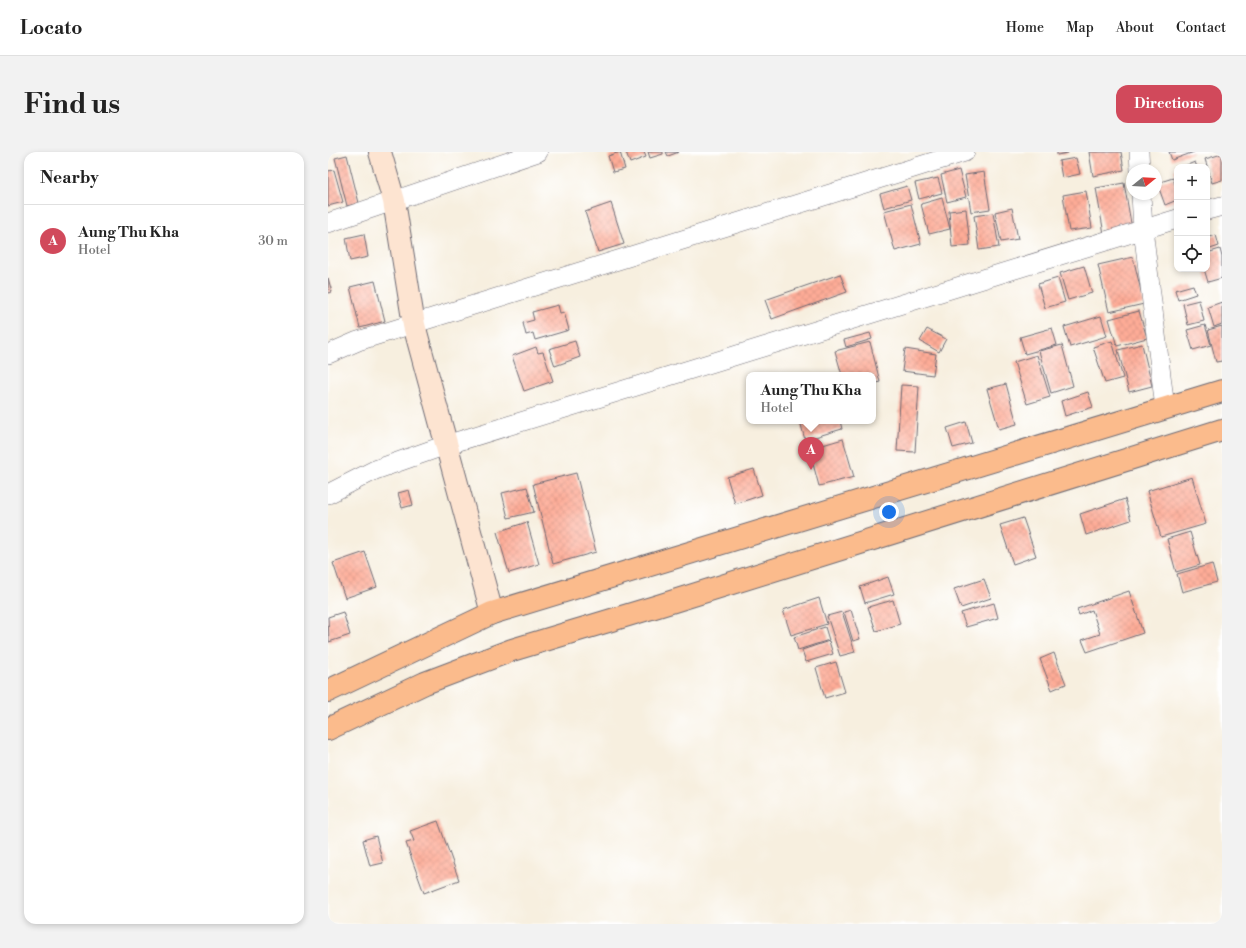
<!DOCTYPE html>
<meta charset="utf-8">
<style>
body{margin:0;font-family:"Libre Bodoni",serif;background:#f2f2f2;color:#222}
.controls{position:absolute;right:12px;top:12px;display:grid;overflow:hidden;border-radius:8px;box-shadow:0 2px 6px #0003}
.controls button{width:36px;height:36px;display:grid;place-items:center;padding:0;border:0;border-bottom:1px solid #e0e0e0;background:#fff;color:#222;font:20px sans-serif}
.compass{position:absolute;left:798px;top:12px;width:36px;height:36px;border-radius:50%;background:#fff;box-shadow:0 2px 6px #0003;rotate:72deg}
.you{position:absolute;left:561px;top:360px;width:14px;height:14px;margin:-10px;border:3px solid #fff;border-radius:50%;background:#1a73e8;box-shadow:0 0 0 6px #1a73e833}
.badge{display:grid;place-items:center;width:26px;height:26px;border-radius:50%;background:#d1495b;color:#fff;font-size:13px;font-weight:700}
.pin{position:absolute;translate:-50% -33px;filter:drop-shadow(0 1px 2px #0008)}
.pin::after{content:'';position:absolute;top:21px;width:14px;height:12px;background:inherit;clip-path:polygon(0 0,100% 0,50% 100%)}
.popup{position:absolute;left:418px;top:220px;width:130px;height:52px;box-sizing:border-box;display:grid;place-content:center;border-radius:8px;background:#fff;filter:drop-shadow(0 1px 3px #0005);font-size:13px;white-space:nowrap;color:#767676}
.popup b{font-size:15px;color:#222}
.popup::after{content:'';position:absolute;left:50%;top:100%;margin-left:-8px;border:8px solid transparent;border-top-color:#fff}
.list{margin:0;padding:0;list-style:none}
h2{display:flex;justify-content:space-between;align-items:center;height:52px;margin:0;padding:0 16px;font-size:17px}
h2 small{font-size:13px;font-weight:400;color:#767676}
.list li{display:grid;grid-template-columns:26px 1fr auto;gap:12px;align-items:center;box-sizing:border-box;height:72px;padding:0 16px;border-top:1px solid #e0e0e0}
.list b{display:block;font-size:15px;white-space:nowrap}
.list p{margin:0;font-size:13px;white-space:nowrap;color:#767676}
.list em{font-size:13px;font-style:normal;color:#767676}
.icon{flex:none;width:22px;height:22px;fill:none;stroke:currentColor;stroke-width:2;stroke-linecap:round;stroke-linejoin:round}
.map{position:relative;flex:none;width:894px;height:772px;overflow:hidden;border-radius:12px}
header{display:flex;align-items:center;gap:24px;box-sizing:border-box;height:56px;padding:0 20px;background:#fff;border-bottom:1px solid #e0e0e0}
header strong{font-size:19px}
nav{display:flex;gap:22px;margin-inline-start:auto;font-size:14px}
.intro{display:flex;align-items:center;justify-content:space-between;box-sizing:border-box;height:96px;padding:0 24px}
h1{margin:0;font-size:28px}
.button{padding:10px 18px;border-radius:12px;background:#d1495b;color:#fff;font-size:14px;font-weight:700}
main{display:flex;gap:24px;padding:0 24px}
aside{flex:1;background:#fff;border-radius:12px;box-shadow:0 2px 6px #0003}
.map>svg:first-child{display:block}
</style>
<header>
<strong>Locato</strong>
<nav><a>Home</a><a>Map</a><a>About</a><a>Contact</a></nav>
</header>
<div class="intro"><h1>Find us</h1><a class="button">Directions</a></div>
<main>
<aside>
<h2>Nearby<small></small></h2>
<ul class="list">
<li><span class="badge">A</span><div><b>Aung Thu Kha</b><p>Hotel</p></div><em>30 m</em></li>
</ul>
</aside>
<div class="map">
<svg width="894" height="772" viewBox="0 0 894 772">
<defs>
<pattern id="building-cross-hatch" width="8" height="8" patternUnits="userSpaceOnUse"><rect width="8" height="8" fill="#feac97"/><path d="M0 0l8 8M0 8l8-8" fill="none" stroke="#d99483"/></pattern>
</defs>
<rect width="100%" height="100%" fill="#fff"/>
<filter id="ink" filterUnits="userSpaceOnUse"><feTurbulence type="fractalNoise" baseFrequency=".025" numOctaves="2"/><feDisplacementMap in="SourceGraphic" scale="8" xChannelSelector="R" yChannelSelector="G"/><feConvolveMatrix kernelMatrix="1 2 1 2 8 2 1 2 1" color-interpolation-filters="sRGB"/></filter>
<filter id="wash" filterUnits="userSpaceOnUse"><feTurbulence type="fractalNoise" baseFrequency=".012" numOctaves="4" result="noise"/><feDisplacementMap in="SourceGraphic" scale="16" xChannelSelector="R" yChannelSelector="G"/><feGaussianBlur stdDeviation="0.9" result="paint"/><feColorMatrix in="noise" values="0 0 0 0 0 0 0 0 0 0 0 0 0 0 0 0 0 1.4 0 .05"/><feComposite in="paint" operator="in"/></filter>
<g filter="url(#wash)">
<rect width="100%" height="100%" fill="#f7efdf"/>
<g id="blocks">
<!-- building -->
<path fill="url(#building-cross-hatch)" d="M 292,0 L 297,17 L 285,20 L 280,4 Z
M 298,0 L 316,0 L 318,5 L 302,11 Z
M 320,0 L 335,0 L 335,2 L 322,6 Z
M 338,0 L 351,0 L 340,4 Z
M 729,0 L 740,0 L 740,1 L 729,3 Z
M 761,0 L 793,0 L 796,18 L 765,24 Z
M 841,0 L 866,0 L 844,8 Z
M 894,2 L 894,28 L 884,31 L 877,7 Z
M 19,3 L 31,51 L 19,54 L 7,6 Z
M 748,6 L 752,22 L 734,26 L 731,9 Z
M 867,10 L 869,15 L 854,15 Z
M 849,17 L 849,26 L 846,18 Z
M 6,18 L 15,50 L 0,54 L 0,19 Z
M 631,18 L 638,45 L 619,50 L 613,23 Z
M 656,20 L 662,57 L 643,60 L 637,23 Z
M 610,26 L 614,41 L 591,47 L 587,31 Z
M 845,26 L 849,38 L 849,48 L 837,53 L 829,31 Z
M 796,31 L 804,77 L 776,82 L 768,36 Z
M 579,34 L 583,48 L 556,56 L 552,42 Z
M 758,39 L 764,76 L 741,79 L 735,43 Z
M 614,46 L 622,77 L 601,82 L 593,52 Z
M 283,51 L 296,92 L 270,100 L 257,60 Z
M 583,52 L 593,92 L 567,99 L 556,59 Z
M 684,56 L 690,87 L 673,90 L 667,60 Z
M 638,57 L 642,93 L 624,95 L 621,59 Z
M 665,61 L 671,95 L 651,98 L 646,64 Z
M 36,82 L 40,105 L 22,109 L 18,86 Z
M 888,83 L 891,94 L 879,98 L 879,86 Z
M 892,97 L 894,105 L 894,126 L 880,130 L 876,117 L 879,117 L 879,101 Z
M 805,105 L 816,152 L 781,160 L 770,113 Z
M 756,114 L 764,141 L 740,148 L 732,121 Z
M 512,122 L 519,140 L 444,167 L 437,148 Z
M 0,126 L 4,140 L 0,141 Z
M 730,126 L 737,150 L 717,156 L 710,132 Z
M 47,129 L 57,169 L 32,176 L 22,135 Z
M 865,133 L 868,142 L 850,148 L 847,138 Z
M 871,148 L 876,169 L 860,173 L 855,152 Z
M 894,150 L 894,172 L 886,175 L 880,155 Z
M 230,153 L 232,161 L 236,160 L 241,178 L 207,188 L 205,181 L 198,183 L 195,171 L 206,168 L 204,160 Z
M 811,159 L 819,186 L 789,194 L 781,167 Z
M 773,164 L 779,184 L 742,195 L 736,175 Z
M 877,173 L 883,193 L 865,198 L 859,178 Z
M 894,174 L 894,209 L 888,210 L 880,178 Z
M 724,176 L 729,193 L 697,202 L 692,185 Z
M 599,177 L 618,187 L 611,200 L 592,189 Z
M 542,181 L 544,187 L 518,195 L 516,188 Z
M 247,189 L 252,205 L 227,214 L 221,197 Z
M 784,189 L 795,226 L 777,231 L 765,195 Z
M 542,190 L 552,230 L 545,232 L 545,223 L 514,223 L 507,199 Z
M 814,192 L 824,234 L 801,240 L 790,198 Z
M 734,193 L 745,234 L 723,241 L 711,199 Z
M 208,195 L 210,201 L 215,200 L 225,229 L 196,239 L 184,204 Z
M 577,197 L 608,202 L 605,223 L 574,219 Z
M 709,203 L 722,245 L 699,252 L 686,210 Z
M 678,232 L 689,272 L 671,277 L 659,237 Z
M 573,233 L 591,234 L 587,300 L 569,299 Z
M 760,240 L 765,255 L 737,264 L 733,249 Z
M 472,269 L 512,269 L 514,277 L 477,288 Z
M 638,270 L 644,291 L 625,296 L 619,276 Z
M 515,287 L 526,325 L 491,334 L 481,297 Z
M 426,317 L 434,343 L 407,352 L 399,325 Z
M 248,321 L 268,400 L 225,412 L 205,332 Z
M 864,325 L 878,372 L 833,385 L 819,339 Z
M 199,335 L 206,360 L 180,366 L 174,341 Z
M 81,338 L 85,353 L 74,356 L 70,341 Z
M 797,347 L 803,368 L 758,383 L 752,362 Z
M 695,366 L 708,404 L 685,412 L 672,373 Z
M 199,370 L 211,412 L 181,421 L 169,380 Z
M 862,380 L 872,413 L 848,420 L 839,387 Z
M 37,400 L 49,435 L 17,446 L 5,411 Z
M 884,412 L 889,430 L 854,440 L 849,422 Z
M 560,425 L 566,442 L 537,451 L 532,435 Z
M 656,427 L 663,446 L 633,456 L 626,437 Z
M 801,439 L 815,481 L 759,500 L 754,488 L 772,482 L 764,458 L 751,463 L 749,457 Z
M 491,446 L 499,472 L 463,483 L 455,458 Z
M 565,448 L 572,472 L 548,479 L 540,455 Z
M 666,451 L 670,466 L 638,475 L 633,461 Z
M 523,458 L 532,487 L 525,489 L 516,460 Z
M 15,460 L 22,483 L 1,490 L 0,465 Z
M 514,460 L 527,500 L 512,504 L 499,464 Z
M 497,475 L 501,488 L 470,498 L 466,485 Z
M 501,489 L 505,502 L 478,510 L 474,498 Z
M 726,501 L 738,532 L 724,538 L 712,507 Z
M 508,510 L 517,540 L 497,546 L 488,516 Z
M 110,669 L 131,728 L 96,741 L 78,691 L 86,689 L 82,679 Z
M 48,684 L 55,711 L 42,714 L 35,688 Z"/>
</g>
</g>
<g filter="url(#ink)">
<use href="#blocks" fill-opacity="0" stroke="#6d6a74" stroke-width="1"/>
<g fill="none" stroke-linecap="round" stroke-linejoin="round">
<!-- street casing -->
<g stroke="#6d6a74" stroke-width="20">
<path id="street" d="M 811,0 L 812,18
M 813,42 L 815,77 L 837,256
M 879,58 L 894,54
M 0,71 L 210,0
M 0,202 L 30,189 L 637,0
M 0,342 L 47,318 L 118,293 L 849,67"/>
</g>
<!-- secondary casing -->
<g stroke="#6d6a74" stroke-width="24">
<path id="secondary" d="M 52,0 L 66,49 L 86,173 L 164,461"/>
</g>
<!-- highway casing -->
<g stroke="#6d6a74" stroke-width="24">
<path id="highway" d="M 0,539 L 164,461 L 894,239
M 0,577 L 97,531 L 184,498 L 330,454 L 894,278"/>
</g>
<!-- street -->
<use href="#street" stroke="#fff" stroke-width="19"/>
<!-- secondary -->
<use href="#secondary" stroke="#fde4d1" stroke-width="22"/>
<!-- highway -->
<use href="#highway" stroke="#fbbb8c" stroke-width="22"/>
</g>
</g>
</svg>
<div class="controls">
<button>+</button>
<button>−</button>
<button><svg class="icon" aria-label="locate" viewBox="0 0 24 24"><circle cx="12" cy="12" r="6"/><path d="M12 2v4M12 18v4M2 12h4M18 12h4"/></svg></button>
</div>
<svg class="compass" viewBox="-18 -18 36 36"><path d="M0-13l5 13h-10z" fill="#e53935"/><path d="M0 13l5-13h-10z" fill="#767676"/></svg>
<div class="you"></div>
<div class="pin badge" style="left:483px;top:318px">A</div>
<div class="popup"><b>Aung Thu Kha</b>Hotel</div>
</div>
</main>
